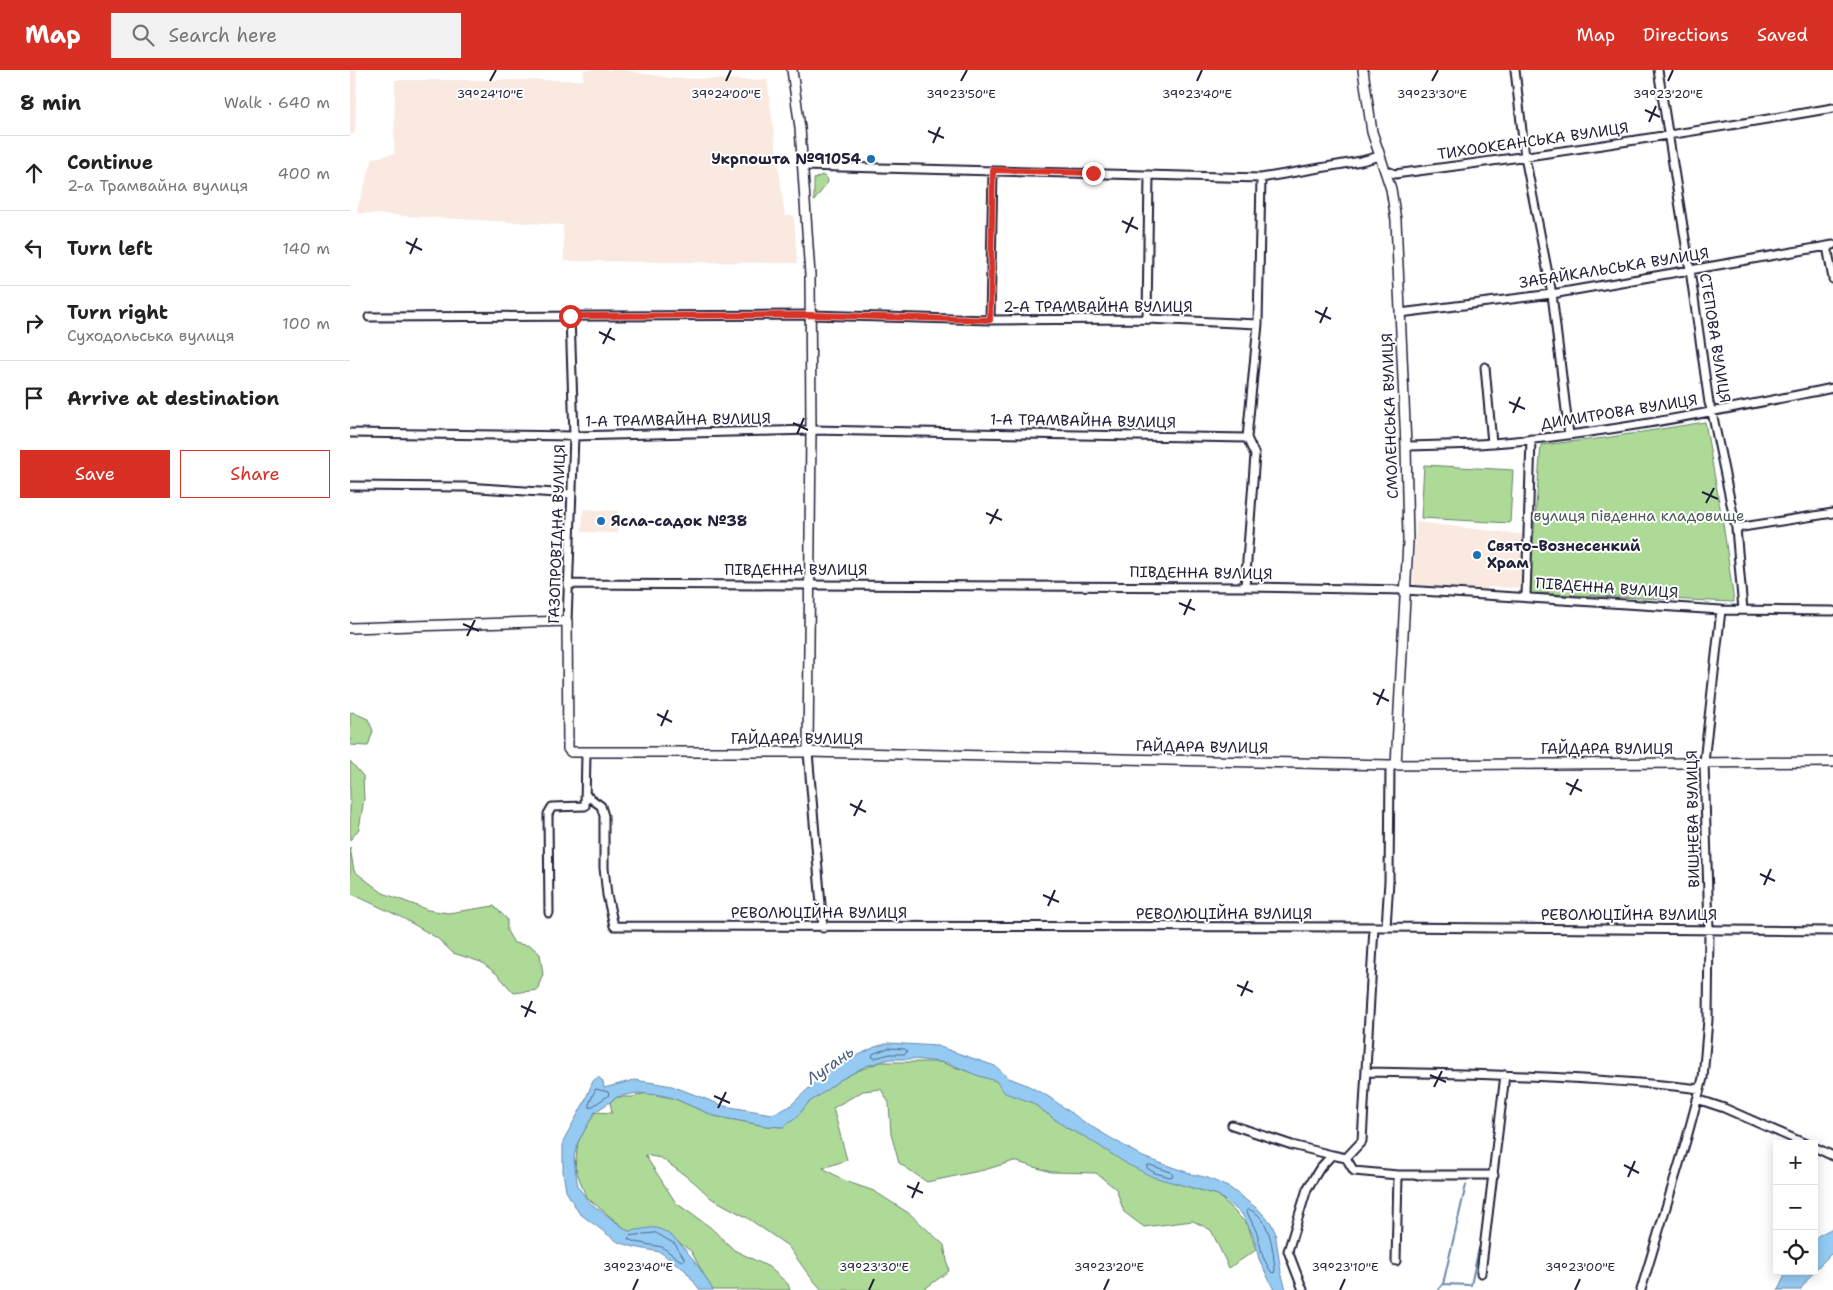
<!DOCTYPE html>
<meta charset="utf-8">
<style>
body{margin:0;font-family:"Shantell Sans",sans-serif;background:#f2f2f2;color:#222}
.controls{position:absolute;right:15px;bottom:15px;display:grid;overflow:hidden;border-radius:0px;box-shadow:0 2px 12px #0003}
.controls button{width:45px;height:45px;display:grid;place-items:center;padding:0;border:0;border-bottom:1px solid #e0e0e0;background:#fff;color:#222;font:25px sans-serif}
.stop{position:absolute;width:15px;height:15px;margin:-11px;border:4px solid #d93025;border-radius:50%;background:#fff}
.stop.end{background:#d93025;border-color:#fff;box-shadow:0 1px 5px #0008}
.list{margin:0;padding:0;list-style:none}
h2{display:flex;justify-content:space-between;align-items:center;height:65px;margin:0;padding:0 20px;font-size:21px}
h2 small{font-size:16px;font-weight:400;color:#767676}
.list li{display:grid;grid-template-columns:32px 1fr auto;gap:15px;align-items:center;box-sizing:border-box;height:75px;padding:0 20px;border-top:1px solid #e0e0e0}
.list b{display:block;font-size:19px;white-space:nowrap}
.list p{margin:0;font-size:16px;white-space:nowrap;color:#767676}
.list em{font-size:16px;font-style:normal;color:#767676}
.actions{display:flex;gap:10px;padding:15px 20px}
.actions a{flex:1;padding:11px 0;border:1px solid #d93025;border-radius:0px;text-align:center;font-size:18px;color:#d93025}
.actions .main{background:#d93025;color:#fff}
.icon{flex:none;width:28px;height:28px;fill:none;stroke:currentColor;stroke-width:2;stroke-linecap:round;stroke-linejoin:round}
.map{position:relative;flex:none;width:1483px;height:1220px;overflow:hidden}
header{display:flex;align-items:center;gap:30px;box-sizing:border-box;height:70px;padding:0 25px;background:#d93025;color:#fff}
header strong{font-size:24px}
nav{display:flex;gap:28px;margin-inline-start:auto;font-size:18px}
.search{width:350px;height:45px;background:#f2f2f2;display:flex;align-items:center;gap:12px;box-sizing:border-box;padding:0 18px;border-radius:0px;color:#767676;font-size:19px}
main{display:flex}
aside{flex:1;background:#fff}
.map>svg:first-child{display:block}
</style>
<header>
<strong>Map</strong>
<div class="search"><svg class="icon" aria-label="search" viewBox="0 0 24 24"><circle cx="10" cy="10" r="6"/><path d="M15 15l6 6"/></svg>Search here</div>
<nav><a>Map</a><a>Directions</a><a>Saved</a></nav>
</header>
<main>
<aside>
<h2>8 min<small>Walk · 640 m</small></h2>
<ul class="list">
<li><svg class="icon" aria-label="ahead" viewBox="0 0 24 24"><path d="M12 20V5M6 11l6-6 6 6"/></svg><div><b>Continue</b><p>2-а Трамвайна вулиця</p></div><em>400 m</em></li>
<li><svg class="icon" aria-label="left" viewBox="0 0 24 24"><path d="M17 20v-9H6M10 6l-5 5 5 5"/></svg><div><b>Turn left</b></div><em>140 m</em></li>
<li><svg class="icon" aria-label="right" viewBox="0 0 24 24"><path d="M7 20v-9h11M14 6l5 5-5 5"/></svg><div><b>Turn right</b><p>Суходольська вулиця</p></div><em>100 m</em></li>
<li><svg class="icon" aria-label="arrive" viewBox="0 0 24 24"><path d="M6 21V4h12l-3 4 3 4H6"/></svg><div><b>Arrive at destination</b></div></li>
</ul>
<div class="actions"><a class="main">Save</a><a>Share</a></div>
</aside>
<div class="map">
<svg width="1483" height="1220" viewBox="0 0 1483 1220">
<rect width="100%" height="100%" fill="#fff"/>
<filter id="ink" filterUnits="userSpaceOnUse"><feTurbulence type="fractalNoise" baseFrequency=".02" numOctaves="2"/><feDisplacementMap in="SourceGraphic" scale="10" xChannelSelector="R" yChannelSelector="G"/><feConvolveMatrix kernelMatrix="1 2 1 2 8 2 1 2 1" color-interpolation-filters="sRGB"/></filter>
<g filter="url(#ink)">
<!-- built -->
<path fill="#f9e9e1" d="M 0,0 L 7,0 L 5,63 L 0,65 Z
M 234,0 L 273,0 L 320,8 L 401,10 L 417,9 L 435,146 L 444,145 L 447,193 L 214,191 L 213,155 L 6,143 L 23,88 L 44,84 L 45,10 L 233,10 Z
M 233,439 L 269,441 L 268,463 L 232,462 Z
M 1066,452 L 1175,465 L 1171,518 L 1137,517 L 1137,520 L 1063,515 Z"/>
<!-- green -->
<path fill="#aeda98" stroke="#687e6a" d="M 472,105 L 477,108 L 478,112 L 464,131 L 464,109 Z
M 1355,352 L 1374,460 L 1384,532 L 1179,523 L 1191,375 L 1255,368 Z
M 1074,395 L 1163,400 L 1160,453 L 1071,448 Z
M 2,642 L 18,649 L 23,661 L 18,676 L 0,675 L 0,643 Z
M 0,691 L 13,706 L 14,729 L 9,759 L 0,770 Z
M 0,777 L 4,801 L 33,823 L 78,840 L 98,843 L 144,836 L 157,849 L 157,861 L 164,873 L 181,876 L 190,884 L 193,904 L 187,920 L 164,923 L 147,904 L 131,892 L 103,883 L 87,868 L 51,847 L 0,823 Z
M 530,992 L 590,992 L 646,1011 L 681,1032 L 717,1058 L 839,1117 L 868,1125 L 898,1155 L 906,1180 L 879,1198 L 861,1160 L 843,1151 L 794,1157 L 774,1142 L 766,1119 L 746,1103 L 701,1102 L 664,1091 L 634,1100 L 577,1112 L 549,1093 L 541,1064 L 539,1033 L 531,1019 L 513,1021 L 483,1038 L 497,1090 L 473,1098 L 495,1111 L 524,1121 L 560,1144 L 594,1175 L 599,1201 L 573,1220 L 472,1220 L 458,1204 L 438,1176 L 396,1147 L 361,1128 L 344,1112 L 311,1088 L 295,1085 L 326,1133 L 360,1157 L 384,1180 L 419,1197 L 438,1214 L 440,1220 L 362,1220 L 341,1181 L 314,1162 L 278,1161 L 236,1127 L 225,1097 L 228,1072 L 245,1042 L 262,1043 L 260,1032 L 267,1027 L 282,1027 L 296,1023 L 323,1028 L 364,1046 L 416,1056 L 433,1057 L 446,1048 L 458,1033 L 490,1010 L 505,1002 Z"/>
<!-- water -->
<path fill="#95cbf3" stroke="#6787a9" d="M 538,973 L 587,976 L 645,996 L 659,1008 L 677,1015 L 699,1027 L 737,1054 L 793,1087 L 842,1104 L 858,1108 L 880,1118 L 909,1140 L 921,1153 L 925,1162 L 931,1202 L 936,1220 L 924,1220 L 909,1189 L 903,1165 L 892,1144 L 868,1125 L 803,1107 L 777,1094 L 737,1068 L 717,1058 L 681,1032 L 655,1023 L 646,1011 L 626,1005 L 598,993 L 564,989 L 540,989 L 516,996 L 490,1010 L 470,1025 L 458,1033 L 446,1048 L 433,1057 L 416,1056 L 364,1046 L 323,1028 L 310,1025 L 287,1023 L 267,1027 L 260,1032 L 245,1042 L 228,1072 L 224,1086 L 225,1097 L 228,1117 L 240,1133 L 278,1161 C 287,1161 297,1157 306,1158 C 327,1162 353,1202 363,1220 L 350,1220 L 335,1200 L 310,1182 L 284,1177 L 268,1172 L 257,1164 L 229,1143 L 216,1121 L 213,1102 L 213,1071 L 234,1033 L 243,1011 L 248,1007 L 253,1011 L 254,1018 L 284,1010 L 305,1013 L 322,1016 L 374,1036 L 422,1044 L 439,1037 L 478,1000 L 525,977 Z
M 1483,1158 L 1483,1182 L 1464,1201 L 1464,1170 L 1469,1165 Z
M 1437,1201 L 1464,1201 L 1450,1220 L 1428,1220 Z"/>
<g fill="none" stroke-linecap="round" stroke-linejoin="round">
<!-- shore -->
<path stroke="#506685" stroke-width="1" d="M 539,978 L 555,979 L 557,982 L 555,984 L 540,984 L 525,988 L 522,987 L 523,984 Z
M 246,1019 L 258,1022 L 259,1025 L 240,1038 L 239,1035 Z
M 800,1095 L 821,1102 L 823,1106 L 820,1107 L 805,1103 L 797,1098 L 797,1096 Z
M 898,1139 C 921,1146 923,1181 925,1200 L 924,1203 L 921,1202 L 913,1187 L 907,1163 L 897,1142 Z
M 306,1163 L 325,1174 L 334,1188 L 334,1190 L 331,1191 L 312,1177 L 285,1172 L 278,1169 L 280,1166 Z"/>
<!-- stream -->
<path stroke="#6787a9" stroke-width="2" d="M 1093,1214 L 1121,1215 L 1129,1178
M 1088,1220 L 1093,1214 L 1116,1115"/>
<!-- minor casing -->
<g stroke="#22223b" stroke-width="11">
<path id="minor" d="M 1165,0 L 1175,87 L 1202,224 L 1219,365
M 1308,0 L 1340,200 L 1359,333 L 1362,342 L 1386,458 L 1393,540
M 453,96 L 911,108 L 1011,91 L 1030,86
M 1035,100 L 1045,104 C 1192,85 1338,63 1483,38
M 1477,176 L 1483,209
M 1050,243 L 1202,224 L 1483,175
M 19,247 L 461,245 L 640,250 L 797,249 L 908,254
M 797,249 L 799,105
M 640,250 L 643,101
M 1135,297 L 1142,373
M 0,363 L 224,366 L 461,360 L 897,368
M 1056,376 C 1085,375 1115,375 1143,373 C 1258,364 1371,340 1483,318
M 0,416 L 115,417 L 221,424
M 1386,458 L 1483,443
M 218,514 L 895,517 L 1055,520 L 1371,540 L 1483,541
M 895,517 L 905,385 L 897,368 L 908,254 L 911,108
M 1176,526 L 1181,369
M 217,551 L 224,366 L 220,246
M 458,682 L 473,858
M 236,725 L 251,736 L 254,746 L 254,798 L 257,825 L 264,856 L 1036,857 L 1483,861
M 199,843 L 198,744 L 202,737 L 235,736 L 236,683
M 1036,857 L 1039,811 L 1040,695
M 1017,1002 C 1128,1004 1239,1006 1350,1019
M 1347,1029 L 1374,1038 L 1456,1074
M 882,1055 L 942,1075 L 982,1085
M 1464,1077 L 1483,1086
M 996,1088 L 1004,1101 L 1048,1105 L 1144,1105
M 1046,1191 L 1048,1105
M 1131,1203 L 1155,1005
M 953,1220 L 938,1181 L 957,1119 L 970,1098 L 982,1085 L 996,1088 L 1012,1071 L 1024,857
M 1291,1220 L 1336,1071 L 1353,1008 L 1358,950 L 1359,859 L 1354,692 L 1371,540"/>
</g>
<!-- tertiary casing -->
<g stroke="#22223b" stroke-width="12">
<path id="tertiary" d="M 442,0 L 450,58 L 460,205 L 461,360 L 458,682
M 1013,0 L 1022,62 L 1041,119 L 1046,150 L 1056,376 L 1058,472 L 1046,695
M 0,558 L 217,551 L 218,679 L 221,682 L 458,682 L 1040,695 L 1483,692"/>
</g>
<!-- minor -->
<use href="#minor" stroke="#fff" stroke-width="7"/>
<!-- tertiary -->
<use href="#tertiary" stroke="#fff" stroke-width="9"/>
</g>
</g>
<g fill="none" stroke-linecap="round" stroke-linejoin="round" filter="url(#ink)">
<!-- route -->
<path stroke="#d93025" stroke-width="6" d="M 220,246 L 461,245 L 640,250 L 643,100 L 743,103"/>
</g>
<!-- ticks -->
<path fill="none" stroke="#22223b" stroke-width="2" d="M 140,11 L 146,0M 376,11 L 381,0M 611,11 L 617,0M 847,11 L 852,0M 1082,11 L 1088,0M 1318,11 L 1323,0M 1295,40 L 1310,47M 1299,52 L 1306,36M 578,61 L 594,68M 583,73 L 590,57M 772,151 L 788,159M 776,163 L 783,147M 56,172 L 72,180M 60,184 L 67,168M 965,241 L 981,249M 970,253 L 977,237M 249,262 L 265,270M 253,274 L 261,258M 1159,332 L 1175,339M 1163,343 L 1170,327M 443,353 L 458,360M 447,364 L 454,348M 1352,422 L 1368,429M 1356,433 L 1364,418M 636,443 L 652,450M 640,454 L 648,439M 829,533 L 845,540M 834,545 L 841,529M 113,554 L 129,561M 117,566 L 125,550M 1023,623 L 1039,631M 1027,635 L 1034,619M 307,644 L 322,652M 311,656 L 318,640M 1216,713 L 1232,721M 1220,725 L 1228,709M 500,734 L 516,742M 504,746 L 512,730M 1410,804 L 1425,811M 1414,815 L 1421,799M 693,825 L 709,832M 698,836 L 705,820M 887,915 L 903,922M 891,926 L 898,911M 171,936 L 186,943M 175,947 L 182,931M 1080,1005 L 1096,1012M 1084,1017 L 1092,1001M 364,1026 L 380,1033M 368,1038 L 376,1022M 1274,1095 L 1289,1103M 1278,1107 L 1285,1091M 557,1116 L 573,1123M 562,1128 L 569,1112M 283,1220 L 288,1209M 519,1220 L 524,1209M 754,1220 L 759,1209M 990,1220 L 995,1209M 1225,1220 L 1230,1209"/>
<!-- markers -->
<g fill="#1f6fb2" stroke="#fff" stroke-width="2">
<circle cx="521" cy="89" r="5"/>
<circle cx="251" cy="451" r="5"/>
<circle cx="1127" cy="485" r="5"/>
</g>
<g text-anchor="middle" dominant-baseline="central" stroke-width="4" stroke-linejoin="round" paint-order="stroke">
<!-- street labels -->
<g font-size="15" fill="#22223b" stroke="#fff">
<text transform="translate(1183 71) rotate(-8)">ТИХООКЕАНСЬКА ВУЛИЦЯ</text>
<text transform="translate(1264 198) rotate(-9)">ЗАБАЙКАЛЬСЬКА ВУЛИЦЯ</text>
<text x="748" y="237">2-А ТРАМВАЙНА ВУЛИЦЯ</text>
<text transform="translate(1365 268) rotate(81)">СТЕПОВА ВУЛИЦЯ</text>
<text transform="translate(1269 342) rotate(-9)">ДИМИТРОВА ВУЛИЦЯ</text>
<text transform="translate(1040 346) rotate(-92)">СМОЛЕНСЬКА ВУЛИЦЯ</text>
<text transform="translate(328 350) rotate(-1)">1-А ТРАМВАЙНА ВУЛИЦЯ</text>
<text transform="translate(733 351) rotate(1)">1-А ТРАМВАЙНА ВУЛИЦЯ</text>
<text transform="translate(207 464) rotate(-88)">ГАЗОПРОВІДНА ВУЛИЦЯ</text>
<text x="446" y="500">ПІВДЕННА ВУЛИЦЯ</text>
<text transform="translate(851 503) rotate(1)">ПІВДЕННА ВУЛИЦЯ</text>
<text transform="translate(1257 518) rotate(4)">ПІВДЕННА ВУЛИЦЯ</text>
<text x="447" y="669">ГАЙДАРА ВУЛИЦЯ</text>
<text transform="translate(852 677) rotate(1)">ГАЙДАРА ВУЛИЦЯ</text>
<text x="1257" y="679">ГАЙДАРА ВУЛИЦЯ</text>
<text transform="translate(1343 749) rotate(-91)">ВИШНЕВА ВУЛИЦЯ</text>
<text x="469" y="843">РЕВОЛЮЦІЙНА ВУЛИЦЯ</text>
<text x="874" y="844">РЕВОЛЮЦІЙНА ВУЛИЦЯ</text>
<text x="1279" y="845">РЕВОЛЮЦІЙНА ВУЛИЦЯ</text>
</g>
<!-- poi labels -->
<g font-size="15" font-weight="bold" fill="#22223b" stroke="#fff" text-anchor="start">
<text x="511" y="89" text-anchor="end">Укрпошта №91054</text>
<text x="261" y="451">Ясла-садок №38</text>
<text x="1137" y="476">Свято-Вознесенкий<tspan x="1137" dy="17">Храм</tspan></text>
</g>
<!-- park labels -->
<g font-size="15" fill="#4c5957" stroke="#fff">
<text x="1289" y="446">вулиця південна кладовище</text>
</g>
<!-- water labels -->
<g font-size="16" font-style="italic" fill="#4a5d7b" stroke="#fff">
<text transform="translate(480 995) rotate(-35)">Лугань</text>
</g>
</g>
<g font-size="12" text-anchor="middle" fill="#22223b" stroke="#fff" stroke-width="4" stroke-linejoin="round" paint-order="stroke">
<text x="140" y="28">39°24'10"E</text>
<text x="611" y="28">39°23'50"E</text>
<text x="847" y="28">39°23'40"E</text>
<text x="1082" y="28">39°23'30"E</text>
<text x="1318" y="28">39°23'20"E</text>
<text x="376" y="28">39°24'00"E</text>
<text x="288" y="1201">39°23'40"E</text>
<text x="524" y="1201">39°23'30"E</text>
<text x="759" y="1201">39°23'20"E</text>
<text x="995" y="1201">39°23'10"E</text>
<text x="1230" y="1201">39°23'00"E</text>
</g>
</svg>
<div class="controls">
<button>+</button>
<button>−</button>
<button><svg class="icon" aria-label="locate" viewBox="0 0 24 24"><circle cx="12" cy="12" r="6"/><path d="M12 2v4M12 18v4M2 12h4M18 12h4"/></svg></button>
</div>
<div class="stop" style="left:220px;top:246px"></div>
<div class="stop end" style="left:743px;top:103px"></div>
</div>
</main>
